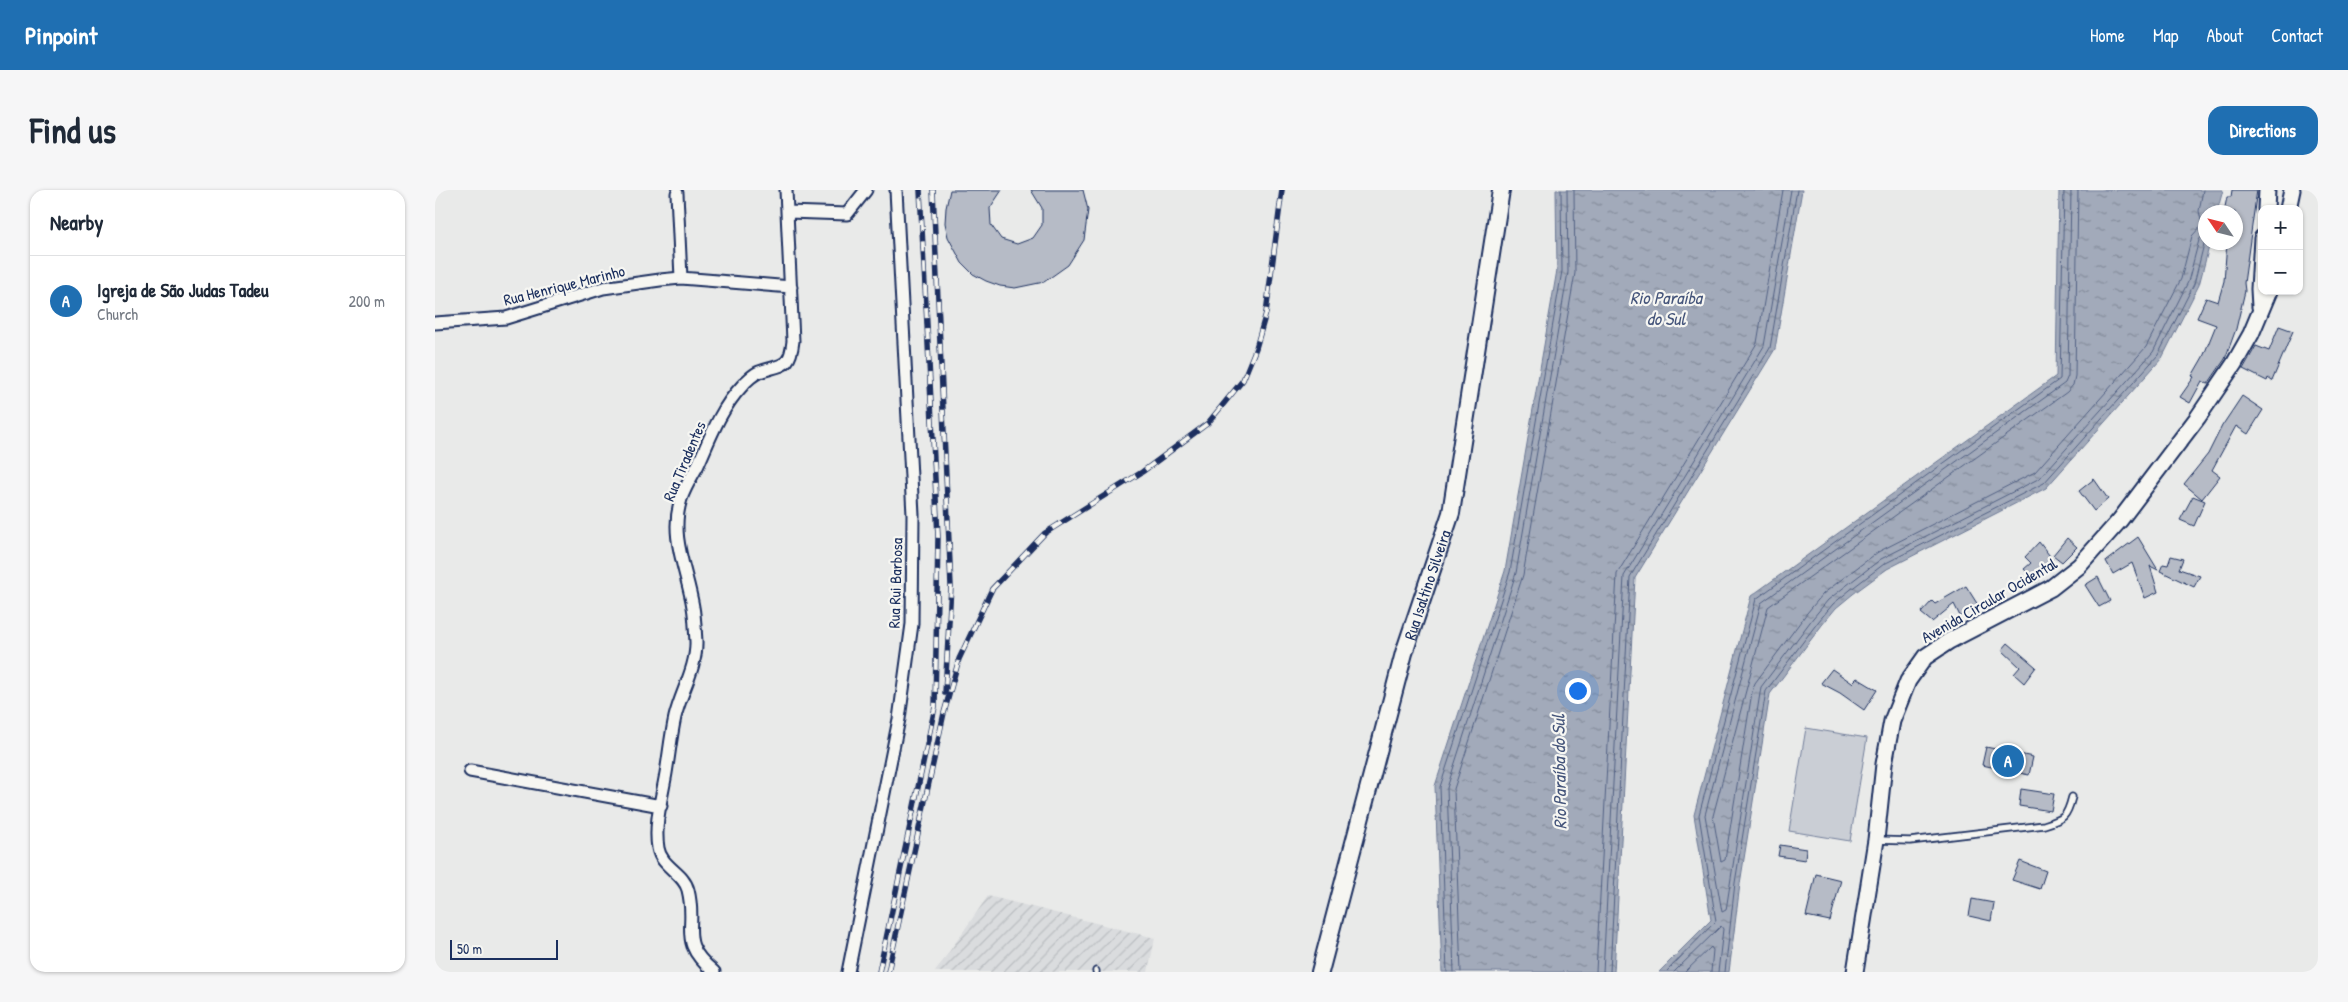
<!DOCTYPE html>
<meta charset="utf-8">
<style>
body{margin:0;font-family:"Patrick Hand",sans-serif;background:#f6f6f7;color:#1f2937}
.controls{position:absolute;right:15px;top:15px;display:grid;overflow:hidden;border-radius:10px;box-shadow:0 1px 4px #0004}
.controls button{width:45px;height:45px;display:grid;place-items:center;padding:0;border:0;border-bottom:1px solid #e0e1e3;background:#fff;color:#1f2937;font:25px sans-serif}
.compass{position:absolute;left:1763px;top:15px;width:45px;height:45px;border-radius:50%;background:#fff;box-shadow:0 1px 4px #0004;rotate:305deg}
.scale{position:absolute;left:15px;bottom:12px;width:108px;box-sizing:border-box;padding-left:5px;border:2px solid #1b2f5e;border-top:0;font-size:14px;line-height:18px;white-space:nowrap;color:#1b2f5e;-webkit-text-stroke:4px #f6f6f2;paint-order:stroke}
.you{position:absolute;left:1142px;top:500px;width:18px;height:18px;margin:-12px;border:4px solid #fff;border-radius:50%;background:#1a73e8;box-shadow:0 0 0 8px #1a73e833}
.badge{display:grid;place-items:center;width:32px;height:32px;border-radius:50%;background:#1f6fb2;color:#fff;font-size:16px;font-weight:700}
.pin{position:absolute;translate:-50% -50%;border:2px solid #fff;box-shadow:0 1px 5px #0006}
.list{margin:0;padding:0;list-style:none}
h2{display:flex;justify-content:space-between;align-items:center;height:65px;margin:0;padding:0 20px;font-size:21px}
h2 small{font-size:16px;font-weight:400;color:#747a83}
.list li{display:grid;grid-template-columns:32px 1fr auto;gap:15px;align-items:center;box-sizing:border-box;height:90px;padding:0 20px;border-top:1px solid #e0e1e3}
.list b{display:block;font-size:19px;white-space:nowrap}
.list p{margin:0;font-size:16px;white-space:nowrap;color:#747a83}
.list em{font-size:16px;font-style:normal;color:#747a83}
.map{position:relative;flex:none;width:1883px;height:782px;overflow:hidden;border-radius:15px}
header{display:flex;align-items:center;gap:30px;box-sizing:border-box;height:70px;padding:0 25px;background:#1f6fb2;color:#fff}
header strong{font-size:24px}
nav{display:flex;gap:28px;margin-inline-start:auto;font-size:18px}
.intro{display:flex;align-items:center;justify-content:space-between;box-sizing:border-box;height:120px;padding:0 30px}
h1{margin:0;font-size:35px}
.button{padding:12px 22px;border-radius:15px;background:#1f6fb2;color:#fff;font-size:18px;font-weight:700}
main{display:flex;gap:30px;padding:0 30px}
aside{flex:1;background:#fff;border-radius:15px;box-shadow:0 1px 4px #0004}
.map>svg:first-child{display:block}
</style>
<header>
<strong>Pinpoint</strong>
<nav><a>Home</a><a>Map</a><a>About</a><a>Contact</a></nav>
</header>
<div class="intro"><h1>Find us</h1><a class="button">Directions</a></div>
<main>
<aside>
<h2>Nearby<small></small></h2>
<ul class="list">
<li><span class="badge">A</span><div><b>Igreja de São Judas Tadeu</b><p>Church</p></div><em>200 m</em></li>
</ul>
</aside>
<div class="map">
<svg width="1883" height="782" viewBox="0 0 1883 782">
<defs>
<pattern id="industrial-furrows" width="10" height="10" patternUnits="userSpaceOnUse" patternTransform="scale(1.25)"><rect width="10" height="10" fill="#dadcde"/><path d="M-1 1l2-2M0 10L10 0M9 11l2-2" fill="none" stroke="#babdc1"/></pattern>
<pattern id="water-ripples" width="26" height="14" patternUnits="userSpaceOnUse" patternTransform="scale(1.25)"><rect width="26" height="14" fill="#a2aaba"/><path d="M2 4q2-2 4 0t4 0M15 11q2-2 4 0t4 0" fill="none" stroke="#838b9a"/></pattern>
</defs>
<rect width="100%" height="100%" fill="#e9eae9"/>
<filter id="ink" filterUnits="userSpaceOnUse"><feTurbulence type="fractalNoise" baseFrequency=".02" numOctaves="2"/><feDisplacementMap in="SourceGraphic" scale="10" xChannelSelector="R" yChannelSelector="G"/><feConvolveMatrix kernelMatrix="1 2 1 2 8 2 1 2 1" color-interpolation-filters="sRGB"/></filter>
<g filter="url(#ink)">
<!-- industrial -->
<path fill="url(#industrial-furrows)" d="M 553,706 L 720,748 L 713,782 L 500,782 Z"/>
<!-- garden -->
<path fill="#caced5" stroke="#727e9a" d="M 1371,538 L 1432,548 L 1415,651 L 1354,641 Z"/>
<!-- water -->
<path fill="url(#water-ripples)" stroke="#6c7995" d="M 1121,0 L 1367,0 L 1340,159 L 1200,388 L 1179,782 L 1007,782 L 1000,596 L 1070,381 L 1122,80 Z
M 1624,0 L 1788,0 L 1782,22 L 1770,22 L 1770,52 L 1775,53 L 1764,95 L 1727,168 L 1611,298 L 1452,379 L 1418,404 L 1401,418 L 1387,435 L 1335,504 L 1305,694 L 1294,782 L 1224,782 L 1276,730 L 1259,625 L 1316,406 L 1621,186 Z"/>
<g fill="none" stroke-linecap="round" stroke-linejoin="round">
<!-- shore -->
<path stroke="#516083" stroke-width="1" d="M 1636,0 L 1633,186 L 1630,193 L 1326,413 L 1270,625 L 1287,722 L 1291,720 L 1326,497 L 1378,428 L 1393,410 L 1412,395 L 1446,369 L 1605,288 L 1718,162 L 1753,92 L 1764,50 L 1770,42
M 1643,0 L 1640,186 L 1638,195 L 1632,202 L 1333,417 L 1278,626 L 1286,672 L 1290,670 L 1317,502 L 1320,493 L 1372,423 L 1388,404 L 1407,389 L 1443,362 L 1600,282 L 1711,157 L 1746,89 L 1757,46 L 1767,35 L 1764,21 L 1768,0
M 1012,782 L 1005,597 L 1075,382 L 1127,81 L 1126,0
M 1019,782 L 1012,598 L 1081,383 L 1133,82 L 1132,0
M 1026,782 L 1019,599 L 1088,385 L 1140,83 L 1139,0
M 1161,782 L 1182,384 L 1322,153 L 1348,0
M 1168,782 L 1189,386 L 1329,156 L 1356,0
M 1175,782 L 1195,387 L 1335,158 L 1362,0
M 1231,782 L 1281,731 L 1264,625 L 1321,409 L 1625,189 L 1629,0
M 1239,782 L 1286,736 L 1288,739 L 1283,782
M 1250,782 L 1276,757 L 1278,760 L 1276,782
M 1290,782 L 1300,693 L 1331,501 L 1383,432 L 1398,414 L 1415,400 L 1449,374 L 1609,293 L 1723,165 L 1759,94 L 1770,50"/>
</g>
<!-- building -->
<path fill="#b6bbc6" stroke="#1b2f5e" d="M 515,0 L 567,0 L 555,18 L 556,35 L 566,49 L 582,54 L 598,48 L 607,35 L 607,18 L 596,0 L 648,0 L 653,20 L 649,50 L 633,75 L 609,92 L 580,98 L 565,96 L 551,91 L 538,84 L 527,73 L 513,47 L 510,33 L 511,18 Z
M 1797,0 L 1822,0 L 1809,93 L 1810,101 L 1801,139 L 1790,169 L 1773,194 L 1767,191 L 1755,213 L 1745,207 L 1759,187 L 1757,186 L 1768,167 L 1781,135 L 1762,128 L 1771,108 L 1783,112 L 1789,91 L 1792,52 L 1800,52 L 1800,22 L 1789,22 L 1792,7 L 1796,7 Z
M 1844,136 L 1858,141 L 1837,191 L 1833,188 L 1832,191 L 1808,179 L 1821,156 L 1834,161 Z
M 1807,206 L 1828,220 L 1813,244 L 1801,236 L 1777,280 L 1785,286 L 1767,309 L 1749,294 L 1773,264 L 1787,236 Z
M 1659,289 L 1673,309 L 1659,321 L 1644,301 Z
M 1758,306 L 1770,311 L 1759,336 L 1745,330 Z
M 1703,347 L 1723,380 L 1715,376 L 1723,402 L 1710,408 L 1697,373 L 1678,384 L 1671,371 Z
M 1632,348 L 1642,357 L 1627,372 L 1618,365 Z
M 1604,352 L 1618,370 L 1605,381 L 1608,385 L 1601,392 L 1589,379 L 1596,373 L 1590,367 Z
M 1736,366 L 1748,369 L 1744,379 L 1765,386 L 1759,397 L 1725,381 L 1728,374 L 1733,375 Z
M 1663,387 L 1675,411 L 1664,417 L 1650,395 Z
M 1531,396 L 1543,415 L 1525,426 L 1519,414 L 1497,432 L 1486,423 L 1497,411 L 1500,414 Z
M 1573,453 L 1601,477 L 1589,493 L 1579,484 L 1585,477 L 1567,460 Z
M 1397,479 L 1417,493 L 1422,488 L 1442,500 L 1429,520 L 1405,503 L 1386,493 Z
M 1551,557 L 1598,567 L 1594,585 L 1547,575 Z
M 1586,599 L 1619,604 L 1616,621 L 1584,616 Z
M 1345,655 L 1371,659 L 1370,670 L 1343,666 Z
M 1585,671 L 1611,681 L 1605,699 L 1577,690 Z
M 1381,684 L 1406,690 L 1395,731 L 1371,726 Z
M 1537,709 L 1559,713 L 1556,731 L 1534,726 Z"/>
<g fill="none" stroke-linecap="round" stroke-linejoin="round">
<!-- service casing -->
<g stroke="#1b2f5e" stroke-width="9">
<path id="service" d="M 1441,650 L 1475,651 L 1609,635 C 1629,629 1632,627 1637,607
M 661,782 L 661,781"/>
</g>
<!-- minor casing -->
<g stroke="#1b2f5e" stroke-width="15">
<path id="minor" d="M 242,3 L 246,88
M 353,22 L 412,24 L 431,0
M 0,133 L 71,128 L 168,98 L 225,90 L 246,88 L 356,97
M 35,581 L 226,616
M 279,782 C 241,750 263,739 253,700 C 249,683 226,677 223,658 C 219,634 227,607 231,583 C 234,565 236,545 240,527 C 246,502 262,477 261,451 C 260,439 260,427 258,417 C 252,380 234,347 246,309 C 250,297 257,286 263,275 C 275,248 286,218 307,196 C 311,191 319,184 324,182 C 347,174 355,179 358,151 L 351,0
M 413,782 L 464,529 L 477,434 L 478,325 L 461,0"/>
</g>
<!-- tertiary casing -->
<g stroke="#1b2f5e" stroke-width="19">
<path id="tertiary" d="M 1831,19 L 1832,0
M 1853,19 L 1857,0
M 1825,117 L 1824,99 L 1827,48
M 1420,782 L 1441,650 L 1449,574 L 1457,531 L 1473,491 L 1490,467 L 1514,451 L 1616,398 L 1644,376 L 1685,330 L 1763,227 L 1799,174 L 1816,144 L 1834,101"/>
</g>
<!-- secondary casing -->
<g stroke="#1b2f5e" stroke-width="20">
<g id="secondary">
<path id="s1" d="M 885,782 L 969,463 L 1016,323 L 1066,0"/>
</g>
</g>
<!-- service -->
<use href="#service" stroke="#f6f6f2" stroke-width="5.5"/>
<!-- minor -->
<use href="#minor" stroke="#f6f6f2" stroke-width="11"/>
<!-- tertiary -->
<use href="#tertiary" stroke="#f6f6f2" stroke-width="15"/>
<!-- secondary -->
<use href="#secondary" stroke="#f6f6f2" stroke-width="16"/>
<!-- rail casing -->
<g stroke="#1b2f5e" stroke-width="5.5">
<path id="rail" d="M 498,0 L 516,396 L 510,503
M 444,782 L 500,517 L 503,346 L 485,0
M 453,782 L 509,523 L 524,469 L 557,399 L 610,343 L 707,282 L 773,233 L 808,190 L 821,158 L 831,123 L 847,0"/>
</g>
<!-- rail -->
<use href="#rail" stroke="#f6f6f2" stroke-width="4" stroke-dasharray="11" stroke-linecap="butt"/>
</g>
</g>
<g text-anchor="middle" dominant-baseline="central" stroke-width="4.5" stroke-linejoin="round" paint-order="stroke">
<!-- street labels -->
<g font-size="16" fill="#1b2f5e" stroke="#f6f6f2">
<text transform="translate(129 95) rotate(-14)">Rua Henrique Marinho</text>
<text transform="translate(249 271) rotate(-67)">Rua Tiradentes</text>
<text transform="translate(460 393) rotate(-88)">Rua Rui Barbosa</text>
<text stroke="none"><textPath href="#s1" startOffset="402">Rua Isaltino Silveira</textPath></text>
<text transform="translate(1554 410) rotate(-30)">Avenida Circular Ocidental</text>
</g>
<!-- water labels -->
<g font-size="18" font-style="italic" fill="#44547a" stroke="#f6f6f2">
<text x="1231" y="107">Rio Paraíba<tspan x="1231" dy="21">do Sul</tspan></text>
<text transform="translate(1124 582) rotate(-91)">Rio Paraíba do Sul</text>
</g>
</g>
</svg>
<div class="controls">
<button>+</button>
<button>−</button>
</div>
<svg class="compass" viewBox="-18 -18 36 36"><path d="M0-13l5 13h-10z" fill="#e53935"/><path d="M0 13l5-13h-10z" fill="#747a83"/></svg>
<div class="scale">50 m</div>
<div class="you"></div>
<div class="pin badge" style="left:1573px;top:571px">A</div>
</div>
</main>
